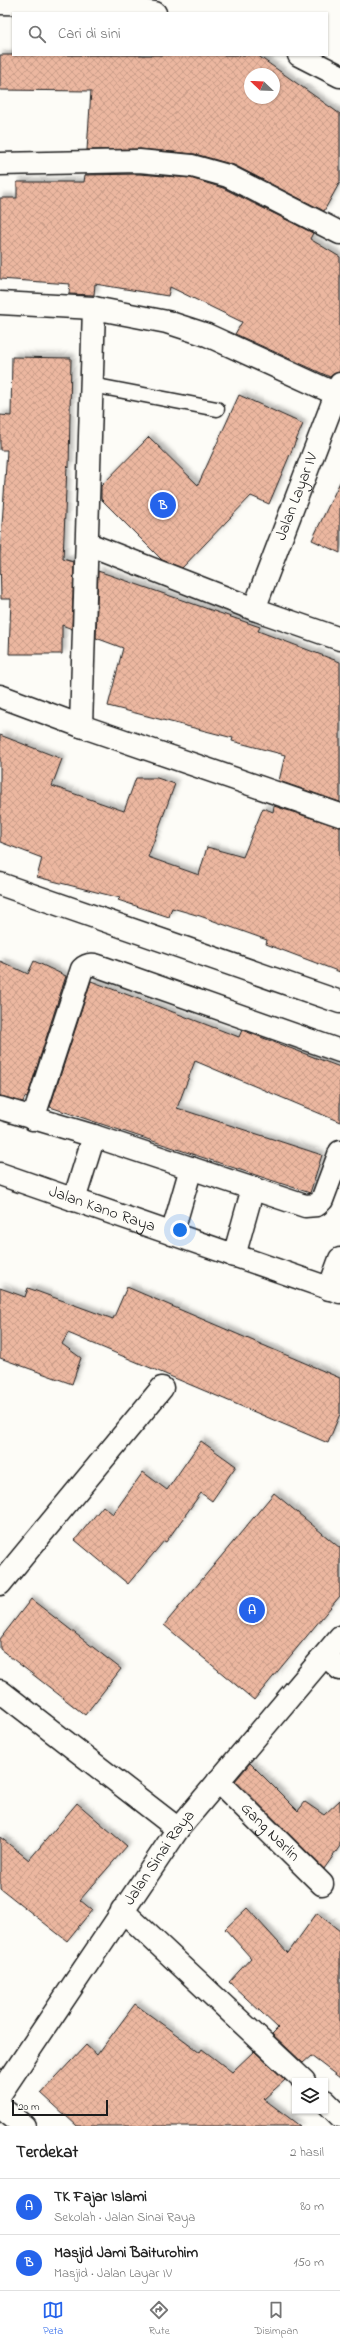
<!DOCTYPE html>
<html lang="id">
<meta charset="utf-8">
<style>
body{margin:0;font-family:"Indie Flower",sans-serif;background:#f2f2f2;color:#222}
.controls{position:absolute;right:12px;bottom:12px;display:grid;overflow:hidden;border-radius:0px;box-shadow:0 1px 3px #0004}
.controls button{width:36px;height:36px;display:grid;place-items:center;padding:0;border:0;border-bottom:1px solid #e0e0e0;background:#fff;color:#222;font:20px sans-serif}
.compass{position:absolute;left:244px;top:68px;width:36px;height:36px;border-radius:50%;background:#fff;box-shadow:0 1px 3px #0004;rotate:293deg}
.scale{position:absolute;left:12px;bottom:10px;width:96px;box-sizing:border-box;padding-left:4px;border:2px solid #1c1c1c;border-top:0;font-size:11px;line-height:14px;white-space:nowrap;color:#1c1c1c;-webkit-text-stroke:3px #fdfcf7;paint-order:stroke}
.you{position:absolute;left:180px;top:1230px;width:14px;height:14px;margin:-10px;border:3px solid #fff;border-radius:50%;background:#1a73e8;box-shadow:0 0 0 6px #1a73e833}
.badge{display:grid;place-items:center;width:26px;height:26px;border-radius:50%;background:#2563eb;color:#fff;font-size:13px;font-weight:700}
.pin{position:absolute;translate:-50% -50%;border:2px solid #fff;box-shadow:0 1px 4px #0006}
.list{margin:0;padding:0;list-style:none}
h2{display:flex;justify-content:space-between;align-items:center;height:52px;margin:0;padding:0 16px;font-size:17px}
h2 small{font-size:13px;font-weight:400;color:#767676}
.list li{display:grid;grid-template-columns:26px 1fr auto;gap:12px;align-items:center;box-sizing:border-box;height:56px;padding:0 16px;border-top:1px solid #e0e0e0}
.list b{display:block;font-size:15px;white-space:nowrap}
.list p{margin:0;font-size:13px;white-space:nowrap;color:#767676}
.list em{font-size:13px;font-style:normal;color:#767676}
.icon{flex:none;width:22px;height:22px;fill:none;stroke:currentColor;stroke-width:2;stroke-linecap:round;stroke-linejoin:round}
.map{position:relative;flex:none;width:340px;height:2126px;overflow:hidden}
.search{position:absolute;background:#fff;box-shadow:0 1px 3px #0004;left:12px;right:12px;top:12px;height:44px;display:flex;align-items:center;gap:10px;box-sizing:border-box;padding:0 14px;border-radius:0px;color:#767676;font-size:15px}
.sheet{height:164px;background:#fff}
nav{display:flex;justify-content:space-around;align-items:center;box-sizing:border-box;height:56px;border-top:1px solid #e0e0e0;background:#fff;font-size:11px;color:#767676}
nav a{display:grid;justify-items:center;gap:2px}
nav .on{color:#2563eb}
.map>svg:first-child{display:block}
</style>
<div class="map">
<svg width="340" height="2126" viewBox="0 0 340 2126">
<defs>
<pattern id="building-cross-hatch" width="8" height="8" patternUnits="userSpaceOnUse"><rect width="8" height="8" fill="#ecb7a0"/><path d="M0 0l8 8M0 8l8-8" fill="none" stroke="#ca9d89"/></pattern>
<filter id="shadow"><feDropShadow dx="3.5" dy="-3.5" stdDeviation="2" flood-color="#0004"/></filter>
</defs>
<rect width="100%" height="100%" fill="#fdfcf7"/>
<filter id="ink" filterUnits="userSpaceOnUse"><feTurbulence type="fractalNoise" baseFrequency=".025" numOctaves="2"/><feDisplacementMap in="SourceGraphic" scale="8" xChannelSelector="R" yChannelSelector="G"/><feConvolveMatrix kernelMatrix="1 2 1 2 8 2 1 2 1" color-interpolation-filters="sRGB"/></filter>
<g filter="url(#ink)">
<!-- building -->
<path fill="url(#building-cross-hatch)" stroke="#1c1c1c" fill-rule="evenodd" filter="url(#shadow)" d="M 0,55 L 257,55 L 340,114 L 340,182 L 324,211 L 234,165 L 195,154 L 140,149 L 87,150 L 91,91 L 0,90 ZM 250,74 L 274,74 L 274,98 L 250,98 Z
M 139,174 L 190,178 L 223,188 L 313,233 L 310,239 L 340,257 L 340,372 L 330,377 L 235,334 L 242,322 L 170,287 L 168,296 L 95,284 L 94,295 L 69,294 L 70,284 L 0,279 L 0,198 L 17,198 L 17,182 L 84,182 L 85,175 Z
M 12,357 L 71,358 L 69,468 L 67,466 L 63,559 L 74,562 L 72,629 L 62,625 L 62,654 L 9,654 L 11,599 L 1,599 L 0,555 L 7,450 L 0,450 L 0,415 L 11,416 Z
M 239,395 L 303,424 L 269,504 L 251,496 L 182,568 L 162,560 L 101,499 L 101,486 L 149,437 L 198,485 Z
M 340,482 L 340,553 L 312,540 Z
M 98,571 L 260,627 L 258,631 L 340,662 L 340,802 L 279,781 L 285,755 L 232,741 L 233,738 L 108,706 L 123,648 L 96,638 Z
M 0,735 L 62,759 L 52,786 L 124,811 L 136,778 L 157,778 L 175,784 L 148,857 L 199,875 L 207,847 L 243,857 L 263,808 L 273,812 L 274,806 L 340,827 L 340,972 L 266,944 L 267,940 L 200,916 L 172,908 L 169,917 L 118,900 L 120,898 L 37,877 L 42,858 L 0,842 Z
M 0,961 L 28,974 L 34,961 L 66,976 L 27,1098 L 25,1097 L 23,1102 L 0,1096 Z
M 91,981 L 239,1037 L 242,1030 L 340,1067 L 340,1122 L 195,1061 L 177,1108 L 322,1155 L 310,1193 L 50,1107 Z
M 127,1287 L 340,1378 L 340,1414 L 328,1443 L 68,1333 L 62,1344 L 81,1358 L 72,1384 L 0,1358 L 0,1288 L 25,1297 L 28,1288 L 113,1319 Z
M 201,1441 L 236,1466 L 212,1501 L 201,1493 L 166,1542 L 164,1541 L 128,1584 L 75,1540 L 103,1506 L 113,1514 L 143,1472 L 167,1490 Z
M 274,1493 L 340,1548 L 340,1596 L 254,1700 L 164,1625 Z
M 31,1599 L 121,1669 L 85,1715 L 0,1649 L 0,1639 Z
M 250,1763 L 298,1811 L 305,1802 L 324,1815 L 340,1800 L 340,1846 L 324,1869 L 235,1781 Z
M 77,1803 L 127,1846 L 80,1900 L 92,1910 L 67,1941 L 0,1888 L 0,1837 L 29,1860 Z
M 247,1908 L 288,1953 L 317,1913 L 340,1931 L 340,2078 L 311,2056 L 303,2063 L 272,2034 L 278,2028 L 229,1982 L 251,1958 L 225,1929 Z
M 135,2004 L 200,2052 L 202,2049 L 232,2072 L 254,2051 L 285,2080 L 264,2099 L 300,2126 L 77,2126 L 41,2093 L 86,2045 L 97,2055 Z"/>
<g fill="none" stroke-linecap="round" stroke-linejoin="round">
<!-- lane casing -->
<g stroke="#1c1c1c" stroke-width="17">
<path id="lane" d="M 92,385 L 217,409"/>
</g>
<!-- street casing -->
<g stroke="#1c1c1c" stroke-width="25">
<g id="street">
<path d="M 0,3 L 103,5 L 155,13"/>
<path d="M 299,55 L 340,76"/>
<path d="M 0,164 L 139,161 L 192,166 L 228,176 L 340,233"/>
<path d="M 0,303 L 94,308 L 167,322 L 207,335 L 336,394"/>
<path d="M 88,544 L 254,609 L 340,639"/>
<path id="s1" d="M 254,609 L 340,384"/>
<path d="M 0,696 L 81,726 L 340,815"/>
<path d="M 81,726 L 94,308"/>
<path d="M 0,884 L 340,1002"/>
<path d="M 0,1108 L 94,1136 L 305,1206 L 317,1205 L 322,1200 L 340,1152"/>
<path d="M 33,1119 L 82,969 C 89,962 96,965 104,968 L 340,1051"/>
<path d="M 74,1200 L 94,1136"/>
<path d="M 172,1234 L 191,1168"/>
<path d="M 234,1256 L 253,1188"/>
<path d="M 329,1289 L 340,1259"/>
<path d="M 0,1584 L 162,1388"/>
<path d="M 325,1655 L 340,1669"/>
<path d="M 0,1691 L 178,1829"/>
<path id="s2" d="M 218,1781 L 322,1884"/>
<path d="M 122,1910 L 304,2081"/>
<path id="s3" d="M 0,2094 L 178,1829 L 340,1637"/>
<path d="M 325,2101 L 340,2116"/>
<path d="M 0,2107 L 24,2126"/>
</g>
</g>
<!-- secondary casing -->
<g stroke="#1c1c1c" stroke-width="25">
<g id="secondary">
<path id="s4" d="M 0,1174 L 340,1292"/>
</g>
</g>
<!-- lane -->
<use href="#lane" stroke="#fdfcf7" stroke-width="14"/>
<!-- street -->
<use href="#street" stroke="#fdfcf7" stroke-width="22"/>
<!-- secondary -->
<use href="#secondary" stroke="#fdfcf7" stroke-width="22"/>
</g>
</g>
<g text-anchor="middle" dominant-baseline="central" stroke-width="3" stroke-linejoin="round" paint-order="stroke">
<!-- street labels -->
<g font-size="16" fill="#1c1c1c" stroke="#fdfcf7">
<text stroke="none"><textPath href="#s1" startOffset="120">Jalan Layar IV</textPath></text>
<text stroke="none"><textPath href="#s4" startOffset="108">Jalan Kano Raya</textPath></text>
<text stroke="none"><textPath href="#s2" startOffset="73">Gang Narlin</textPath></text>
<text stroke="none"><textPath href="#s3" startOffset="285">Jalan Sinai Raya</textPath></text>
</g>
</g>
</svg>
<div class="controls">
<button><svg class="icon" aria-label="layers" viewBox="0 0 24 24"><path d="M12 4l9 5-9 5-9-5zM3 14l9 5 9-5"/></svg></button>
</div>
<svg class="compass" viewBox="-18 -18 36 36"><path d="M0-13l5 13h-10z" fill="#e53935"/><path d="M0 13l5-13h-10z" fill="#767676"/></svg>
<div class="scale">20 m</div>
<div class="you"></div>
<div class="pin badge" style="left:252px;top:1610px">A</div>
<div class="pin badge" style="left:163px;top:505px">B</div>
<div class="search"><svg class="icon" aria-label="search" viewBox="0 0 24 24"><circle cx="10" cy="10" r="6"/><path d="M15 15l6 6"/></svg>Cari di sini</div>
</div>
<section class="sheet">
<h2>Terdekat<small>2 hasil</small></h2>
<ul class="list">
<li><span class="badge">A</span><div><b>TK Fajar Islami</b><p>Sekolah · Jalan Sinai Raya</p></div><em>80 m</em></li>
<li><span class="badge">B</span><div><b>Masjid Jami Baiturohim</b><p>Masjid · Jalan Layar IV</p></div><em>150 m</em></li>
</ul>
</section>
<nav>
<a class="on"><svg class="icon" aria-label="map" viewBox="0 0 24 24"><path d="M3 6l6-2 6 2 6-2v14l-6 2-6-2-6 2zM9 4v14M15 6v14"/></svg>Peta</a>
<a><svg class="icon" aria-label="directions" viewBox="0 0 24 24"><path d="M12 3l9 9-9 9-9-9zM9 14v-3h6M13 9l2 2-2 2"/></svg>Rute</a>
<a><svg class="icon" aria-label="saved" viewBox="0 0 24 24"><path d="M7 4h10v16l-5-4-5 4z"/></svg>Disimpan</a>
</nav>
